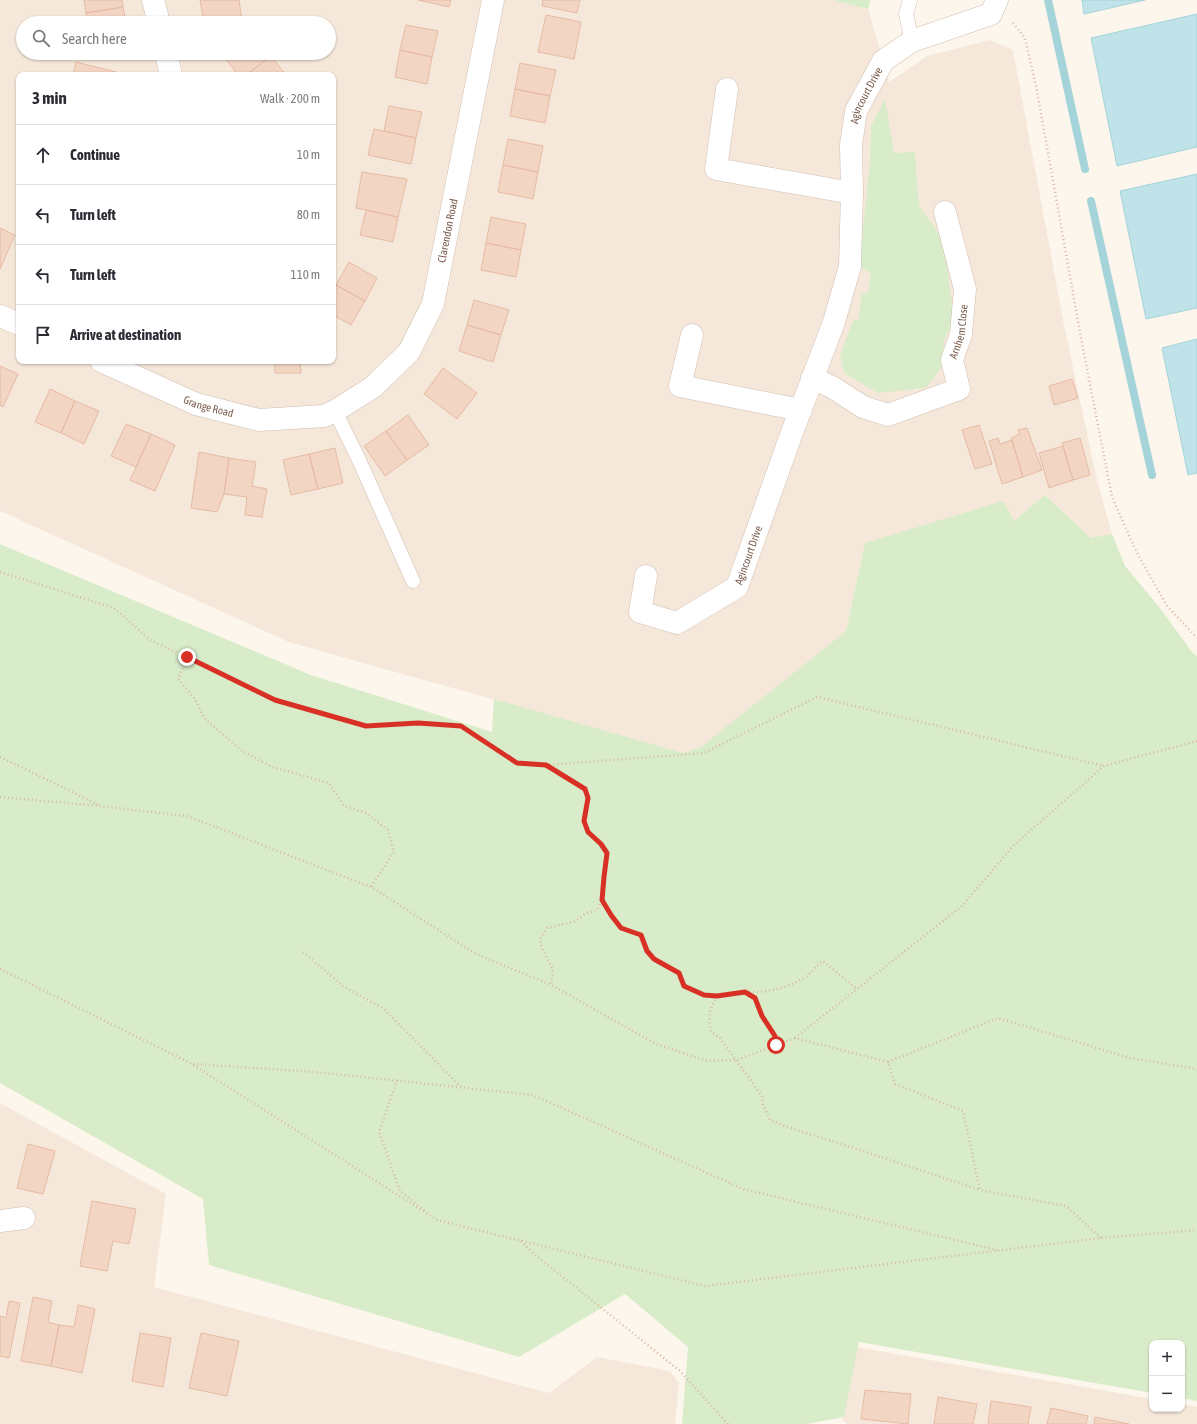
<!DOCTYPE html>
<meta charset="utf-8">
<style>
body{margin:0;font-family:"Asap Condensed",sans-serif;background:#f7f7f7;color:#2b2b33}
.controls{position:absolute;right:12px;bottom:12px;display:grid;overflow:hidden;border-radius:8px;box-shadow:0 1px 3px #0004}
.controls button{width:36px;height:36px;display:grid;place-items:center;padding:0;border:0;border-bottom:1px solid #e1e1e2;background:#fff;color:#2b2b33;font:20px sans-serif}
.stop{position:absolute;width:12px;height:12px;margin:-9px;border:3px solid #d93025;border-radius:50%;background:#fff}
.stop.end{background:#d93025;border-color:#fff;box-shadow:0 1px 4px #0008}
.list{margin:0;padding:0;list-style:none}
h2{display:flex;justify-content:space-between;align-items:center;height:52px;margin:0;padding:0 16px;font-size:17px}
h2 small{font-size:13px;font-weight:400;color:#7c7c81}
.list li{display:grid;grid-template-columns:26px 1fr auto;gap:12px;align-items:center;box-sizing:border-box;height:60px;padding:0 16px;border-top:1px solid #e1e1e2}
.list b{display:block;font-size:15px;white-space:nowrap}
.list em{font-size:13px;font-style:normal;color:#7c7c81}
.icon{flex:none;width:22px;height:22px;fill:none;stroke:currentColor;stroke-width:2;stroke-linecap:round;stroke-linejoin:round}
.map{position:relative;flex:none;width:1197px;height:1424px;overflow:hidden}
.search{position:absolute;background:#fff;box-shadow:0 1px 3px #0004;left:16px;top:16px;width:320px;height:44px;display:flex;align-items:center;gap:10px;box-sizing:border-box;padding:0 14px;border-radius:22px;color:#7c7c81;font-size:15px}
.panel{position:absolute;background:#fff;box-shadow:0 1px 3px #0004;left:16px;top:72px;width:320px;height:292px;border-radius:8px}
.map>svg:first-child{display:block}
</style>
<div class="map">
<svg width="1197" height="1424" viewBox="0 0 1197 1424">
<rect width="100%" height="100%" fill="#fdf6ec"/>
<!-- residential -->
<path fill="#f5e8da" fill-rule="evenodd" d="M 0,0 L 833,0 L 868,9 L 889,82 L 927,56 L 990,40 L 1013,50 L 1064,325 L 1097,480 L 1112,534 L 1091,538 L 1045,495 L 1014,521 L 865,543 L 846,631 L 701,748 L 683,753 L 289,642 L 0,511 ZM 23,23 L 329,23 L 329,53 L 23,53 ZM 19,75 L 333,75 L 333,361 L 19,361 Z
M 0,1103 L 166,1194 L 154,1287 L 549,1393 L 597,1357 L 670,1371 L 679,1383 L 675,1424 L 0,1424 Z
M 856,1347 L 1152,1399 L 1152,1409 L 1182,1409 L 1182,1404 L 1197,1407 L 1197,1424 L 847,1424 L 842,1420 Z"/>
<!-- green -->
<path fill="#d8ecc9" d="M 833,0 L 871,0 L 868,9 Z
M 885,99 L 894,153 L 915,152 L 919,206 L 943,239 L 954,317 L 944,341 L 942,367 L 926,388 L 878,393 L 844,373 L 840,355 L 853,320 L 859,319 L 861,294 L 868,293 L 871,273 L 859,267 L 870,161 L 871,126 Z
M 1045,495 L 1091,538 L 1112,534 L 1125,566 L 1160,608 L 1192,652 L 1197,656 L 1197,1401 L 1182,1398 L 1182,1343 L 1152,1343 L 1152,1393 L 859,1342 L 844,1417 L 807,1424 L 682,1424 L 688,1347 L 625,1294 L 519,1357 L 209,1265 L 203,1199 L 0,1083 L 0,544 L 311,675 L 492,732 L 494,699 L 683,753 L 701,747 L 846,631 L 865,543 L 1003,501 L 1014,521 Z"/>
<!-- water -->
<path fill="#bfe3e8" stroke="#a5d3da" d="M 1082,0 L 1145,0 L 1084,14 Z
M 1197,14 L 1197,147 L 1117,166 L 1091,38 Z
M 1197,174 L 1197,308 L 1146,319 L 1120,191 Z
M 1197,339 L 1197,473 L 1188,475 L 1162,348 Z"/>
<g fill="none" stroke-linecap="round" stroke-linejoin="round">
<!-- stream -->
<path stroke="#a5d3da" stroke-width="8" d="M 1048,0 L 1085,169
M 1091,201 L 1152,475"/>
</g>
<!-- building -->
<path fill="#f3d5c3" stroke="#e6bba3" d="M 84,0 L 122,0 L 123,7 L 86,13 Z
M 200,0 L 239,0 L 242,21 L 233,23 L 204,23 Z
M 418,0 L 451,0 L 449,7 Z
M 543,0 L 580,0 L 577,13 L 542,6 Z
M 123,7 L 126,23 L 87,23 L 86,13 Z
M 546,15 L 581,22 L 574,59 L 538,52 Z
M 406,25 L 438,31 L 432,57 L 400,50 Z
M 400,50 L 432,57 L 427,84 L 395,77 Z
M 225,53 L 269,53 L 271,56 L 246,75 L 238,75 L 223,55 Z
M 271,56 L 286,75 L 246,75 Z
M 76,62 L 116,72 L 116,75 L 73,75 Z
M 520,63 L 556,70 L 550,96 L 515,89 Z
M 515,89 L 550,96 L 545,123 L 510,116 Z
M 389,106 L 422,112 L 416,138 L 384,131 Z
M 374,129 L 416,138 L 411,164 L 368,155 Z
M 508,139 L 543,146 L 538,172 L 503,165 Z
M 503,165 L 538,172 L 533,199 L 498,192 Z
M 362,172 L 407,179 L 398,217 L 356,208 Z
M 366,210 L 398,217 L 393,242 L 360,235 Z
M 491,217 L 526,224 L 521,250 L 486,243 Z
M 0,228 L 15,235 L 0,269 Z
M 486,243 L 521,250 L 516,277 L 481,270 Z
M 349,262 L 377,278 L 365,301 L 336,285 Z
M 336,285 L 365,301 L 351,325 L 333,315 L 333,290 Z
M 474,300 L 509,310 L 501,335 L 467,325 Z
M 467,325 L 501,335 L 493,362 L 459,351 Z
M 275,361 L 300,361 L 301,373 L 275,373 Z
M 0,366 L 18,374 L 3,407 L 0,405 Z
M 443,368 L 477,393 L 457,419 L 424,394 Z
M 1072,379 L 1078,398 L 1054,405 L 1049,386 Z
M 50,389 L 75,401 L 61,433 L 35,422 Z
M 75,401 L 99,411 L 84,444 L 61,433 Z
M 408,415 L 429,445 L 407,460 L 386,431 Z
M 126,424 L 151,434 L 136,467 L 111,456 Z
M 979,425 L 992,464 L 975,469 L 962,430 Z
M 1027,428 L 1042,470 L 1023,477 L 1011,438 L 1020,434 L 1018,430 Z
M 386,431 L 407,460 L 385,476 L 364,446 Z
M 151,434 L 175,445 L 155,491 L 130,480 Z
M 998,438 L 1000,444 L 1012,440 L 1023,477 L 1002,484 L 989,441 Z
M 1080,438 L 1090,475 L 1073,480 L 1062,443 Z
M 1063,446 L 1073,480 L 1049,488 L 1039,453 Z
M 335,448 L 343,483 L 318,489 L 309,454 Z
M 199,452 L 229,458 L 224,494 L 217,512 L 191,508 Z
M 309,454 L 318,489 L 291,495 L 283,460 Z
M 229,458 L 256,462 L 252,486 L 267,489 L 262,517 L 245,515 L 247,497 L 224,494 Z
M 28,1144 L 55,1151 L 43,1194 L 17,1188 Z
M 92,1201 L 136,1209 L 129,1244 L 113,1241 L 107,1271 L 80,1266 Z
M 33,1297 L 52,1301 L 48,1322 L 59,1325 L 51,1366 L 21,1361 Z
M 9,1301 L 20,1303 L 9,1358 L 0,1356 L 0,1316 L 6,1318 Z
M 78,1305 L 95,1309 L 82,1373 L 51,1366 L 59,1325 L 74,1327 Z
M 140,1333 L 171,1338 L 163,1387 L 132,1381 Z
M 201,1333 L 239,1341 L 227,1396 L 189,1388 Z
M 865,1390 L 911,1394 L 908,1424 L 861,1419 Z
M 938,1397 L 977,1404 L 973,1424 L 934,1424 Z
M 991,1401 L 1031,1407 L 1028,1424 L 988,1424 Z
M 1051,1408 L 1088,1416 L 1086,1424 L 1047,1424 Z
M 1095,1417 L 1129,1424 L 1094,1424 Z"/>
<g fill="none" stroke-linecap="round" stroke-linejoin="round">
<!-- service casing -->
<g stroke="#d1beb0" stroke-width="15">
<path id="service" d="M 910,0 L 906,14 L 912,41
M 335,411 L 359,460 L 413,581"/>
</g>
<!-- minor casing -->
<g stroke="#d1beb0" stroke-width="23">
<g id="minor">
<path d="M 153,0 L 159,23"/>
<path d="M 166,53 L 171,75"/>
<path d="M 727,89 L 716,169 L 852,193"/>
<path d="M 0,316 L 19,324"/>
<path d="M 692,335 L 680,386 L 801,410"/>
<path id="s1" d="M 101,361 L 196,404 L 259,420 L 324,416 L 335,411 L 373,387 L 409,352 L 433,304 L 493,0"/>
<path id="s2" d="M 812,378 L 832,387 L 863,407 L 888,415 L 959,389 L 952,360 L 961,334 L 965,289 L 945,212"/>
<path id="s3" d="M 646,576 L 640,612 L 677,623 L 737,587 L 791,435 L 834,322 L 850,266 L 852,193 L 851,145 L 856,111 L 883,61 L 912,41 L 991,14 L 997,0"/>
<path d="M 0,1221 L 24,1218"/>
</g>
</g>
<!-- path -->
<path stroke="#d9b8a5" stroke-width="2.5" stroke-dasharray="1 3" stroke-linecap="butt" d="M 1013,23 L 1025,38 L 1037,91 L 1081,338 L 1112,497 L 1136,551 L 1167,606 L 1197,638
M 0,572 L 114,608 L 150,640 L 275,700 L 366,726 L 418,723 L 461,726 L 517,763 L 546,765 L 704,753 L 817,697 L 1104,766
M 187,657 L 178,679 L 195,699 L 204,718 L 242,751 L 272,767 L 329,783 L 344,806 L 366,813 L 388,830 L 394,852 L 371,887
M 0,757 L 99,805
M 546,765 L 585,789 L 589,798 L 583,821 L 588,832 L 601,844 L 607,853 L 603,877 L 602,900 L 597,910 L 586,913 L 576,921 L 547,928 L 540,939 L 542,948 L 553,970 L 551,985
M 0,797 L 100,806 L 187,816 L 371,887 L 476,954 L 551,985 L 656,1044 L 707,1061 L 737,1060 L 795,1038 L 888,1062 L 895,1084 L 963,1111 L 980,1190 L 1066,1206 L 1101,1238
M 602,900 L 611,915 L 621,928 L 641,935 L 647,951 L 654,959 L 679,973 L 684,985 L 703,995 L 717,996 C 709,1010 708,1016 711,1032 L 720,1038 L 762,1096 L 763,1105 L 770,1120 L 784,1126 L 863,1151 L 980,1190
M 303,952 L 343,986 L 384,1009 L 461,1087
M 0,969 L 192,1064 L 437,1220 L 705,1286 L 1101,1238 L 1197,1230
M 745,992 C 767,993 789,988 807,976 C 813,971 816,965 823,961 L 857,989
M 717,996 L 745,992 L 755,998 L 762,1016 L 775,1036 L 776,1045
M 795,1038 L 962,906 L 1014,845 L 1104,766 L 1197,741
M 888,1062 L 998,1018 L 1130,1058 L 1197,1069
M 193,1064 L 315,1072 L 533,1095 L 743,1189 L 997,1250
M 397,1080 L 379,1132 L 400,1191 L 425,1211
M 521,1241 L 533,1253 L 680,1371 L 728,1424"/>
<!-- service -->
<use href="#service" stroke="#fff" stroke-width="14"/>
<!-- minor -->
<use href="#minor" stroke="#fff" stroke-width="22"/>
</g>
<g fill="none" stroke-linecap="round" stroke-linejoin="round">
<!-- route -->
<path stroke="#d93025" stroke-width="5" d="M 187,657 L 275,700 L 366,726 L 418,723 L 461,726 L 517,763 L 546,765 L 585,789 L 588,798 L 584,821 L 588,832 L 601,844 L 607,853 L 604,877 L 602,900 L 611,915 L 621,928 L 641,935 L 647,951 L 654,959 L 679,973 L 684,986 L 704,995 L 717,996 L 745,992 L 755,998 L 762,1016 L 775,1036 L 776,1045"/>
</g>
<g text-anchor="middle" dominant-baseline="central" stroke-width="3.5" stroke-linejoin="round" paint-order="stroke">
<!-- street labels -->
<g font-size="11" fill="#7a5c4d" stroke="#fffaf3">
<text stroke="none"><textPath href="#s3" startOffset="659">Agincourt Drive</textPath></text>
<text stroke="none"><textPath href="#s1" startOffset="470">Clarendon Road</textPath></text>
<text stroke="none"><textPath href="#s2" startOffset="220">Arnhem Close</textPath></text>
<text stroke="none"><textPath href="#s1" startOffset="117">Grange Road</textPath></text>
<text stroke="none"><textPath href="#s3" startOffset="179">Agincourt Drive</textPath></text>
</g>
</g>
</svg>
<div class="controls">
<button>+</button>
<button>−</button>
</div>
<div class="stop" style="left:776px;top:1045px"></div>
<div class="stop end" style="left:187px;top:657px"></div>
<div class="search"><svg class="icon" aria-label="search" viewBox="0 0 24 24"><circle cx="10" cy="10" r="6"/><path d="M15 15l6 6"/></svg>Search here</div>
<section class="panel">
<h2>3 min<small>Walk · 200 m</small></h2>
<ul class="list">
<li><svg class="icon" aria-label="ahead" viewBox="0 0 24 24"><path d="M12 20V5M6 11l6-6 6 6"/></svg><div><b>Continue</b></div><em>10 m</em></li>
<li><svg class="icon" aria-label="left" viewBox="0 0 24 24"><path d="M17 20v-9H6M10 6l-5 5 5 5"/></svg><div><b>Turn left</b></div><em>80 m</em></li>
<li><svg class="icon" aria-label="left" viewBox="0 0 24 24"><path d="M17 20v-9H6M10 6l-5 5 5 5"/></svg><div><b>Turn left</b></div><em>110 m</em></li>
<li><svg class="icon" aria-label="arrive" viewBox="0 0 24 24"><path d="M6 21V4h12l-3 4 3 4H6"/></svg><div><b>Arrive at destination</b></div></li>
</ul>
</section>
</div>
